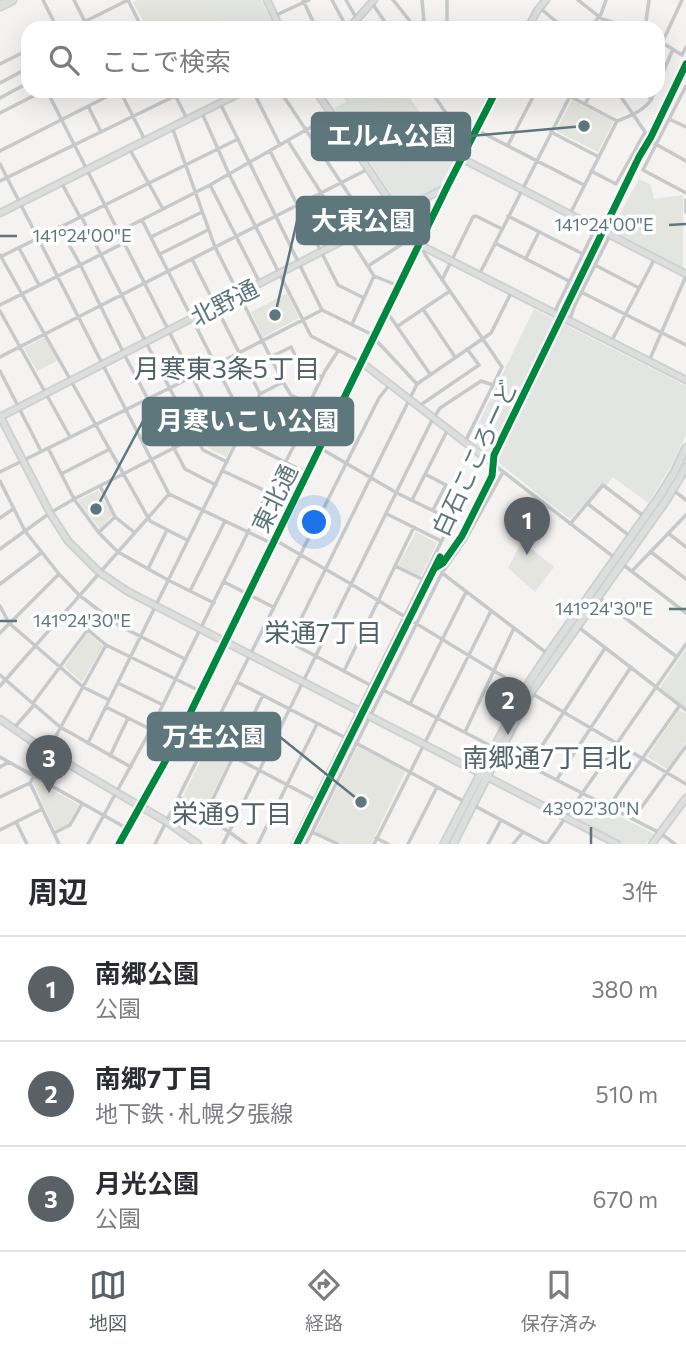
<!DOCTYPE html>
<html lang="ja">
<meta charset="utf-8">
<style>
body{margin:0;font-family:Commissioner,"Noto Sans JP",sans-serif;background:#f7f7f7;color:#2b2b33}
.you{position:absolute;left:315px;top:523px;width:24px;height:24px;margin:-18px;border:5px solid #fff;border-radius:50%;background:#1a73e8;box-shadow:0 0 0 10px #1a73e833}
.badge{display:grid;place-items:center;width:46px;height:46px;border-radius:50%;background:#596167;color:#fff;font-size:23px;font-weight:700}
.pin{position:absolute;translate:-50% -58px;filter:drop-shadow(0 2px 4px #0008)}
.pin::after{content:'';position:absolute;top:37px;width:24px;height:21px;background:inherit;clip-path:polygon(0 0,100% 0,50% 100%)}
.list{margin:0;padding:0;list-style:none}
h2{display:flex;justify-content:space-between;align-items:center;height:91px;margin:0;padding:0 28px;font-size:30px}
h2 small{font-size:23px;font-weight:400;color:#7c7c81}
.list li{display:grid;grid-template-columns:46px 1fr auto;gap:21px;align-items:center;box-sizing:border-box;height:105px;padding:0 28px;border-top:2px solid #e1e1e2}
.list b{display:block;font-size:26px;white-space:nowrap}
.list p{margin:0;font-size:23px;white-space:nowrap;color:#7c7c81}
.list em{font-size:23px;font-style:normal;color:#7c7c81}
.icon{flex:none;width:38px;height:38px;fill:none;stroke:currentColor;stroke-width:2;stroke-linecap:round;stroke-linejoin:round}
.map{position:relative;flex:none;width:686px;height:844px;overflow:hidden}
.search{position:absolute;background:#fff;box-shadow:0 7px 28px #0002;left:21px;right:21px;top:21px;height:77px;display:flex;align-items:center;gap:18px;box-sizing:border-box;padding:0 24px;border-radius:21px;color:#7c7c81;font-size:26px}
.sheet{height:406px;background:#fff}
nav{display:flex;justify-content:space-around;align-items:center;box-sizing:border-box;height:98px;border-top:2px solid #e1e1e2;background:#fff;font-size:19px;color:#7c7c81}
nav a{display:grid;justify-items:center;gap:4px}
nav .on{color:#596167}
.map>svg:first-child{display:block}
</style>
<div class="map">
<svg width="686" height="844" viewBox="0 0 686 844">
<rect width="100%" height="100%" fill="#f4f3f1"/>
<!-- built -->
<path fill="#e3e5e3" d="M 138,0 L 261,0 L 275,28 L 147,28 L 133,2 Z
M 351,91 L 405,91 L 428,124 L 443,115 L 463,143 L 440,186 L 399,206 L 334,108 L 346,102 L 343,96 Z
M 639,179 L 651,185 L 654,199 L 683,195 L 683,269 L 610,231 Z
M 534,309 L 686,386 L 686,435 L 671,466 L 648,503 L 613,477 L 606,486 L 603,484 L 570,519 L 471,441 L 471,439 Z
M 686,649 L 686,708 L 661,688 L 661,686 Z
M 583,798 L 652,833 L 653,835 L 645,844 L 623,844 L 572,816 L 571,814 Z"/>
<!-- green -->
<path fill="#e4e5de" d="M 142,0 L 211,0 L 225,28 L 148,28 L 138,9 Z
M 392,91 L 405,91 L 429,126 L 443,116 L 455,133 L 429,151 L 428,149 L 405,164 L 368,108 Z
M 572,100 L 613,121 L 613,123 L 598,152 L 556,131 Z
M 677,196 L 681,199 L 681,249 L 653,235 L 655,232 L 641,224 L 651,201 Z
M 287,293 L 299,318 L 263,337 L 251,312 Z
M 45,337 L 59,360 L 37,371 L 24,348 Z
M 214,429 L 235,440 L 226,457 C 215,451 204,448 201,436 Z
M 98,490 L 112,515 L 100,529 L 79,502 L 79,500 Z
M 416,532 L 437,543 L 421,576 L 398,566 Z
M 523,542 L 554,567 L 535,592 L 508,568 L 521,543 Z
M 88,633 L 103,646 L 82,682 L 65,667 L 65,665 Z
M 679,710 L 686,714 L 686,742 L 667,769 L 649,758 L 648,756 Z
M 208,745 L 230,758 L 204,812 L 183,797 Z
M 359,747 L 405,772 L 371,844 L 342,844 L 315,832 L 357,748 Z
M 34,779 L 79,805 L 69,824 L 55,830 L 33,782 Z"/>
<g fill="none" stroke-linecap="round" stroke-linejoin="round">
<!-- secondary casing -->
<g stroke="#d0d1d1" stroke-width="9">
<path id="secondary" d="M 267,0 L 280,28
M 349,28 L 374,0
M 528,28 L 537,11 L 546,0
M 316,91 L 398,213 L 417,240 L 424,247 L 686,380
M 461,158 L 686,274
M 0,213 L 244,91
M 361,362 L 488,460
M 0,416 L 50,513 L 68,541 L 99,572 L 127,591 L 617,844
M 0,417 L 445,188
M 0,719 L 46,751 L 167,822 L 198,844
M 119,844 L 176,742 L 447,187 L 496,91
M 652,844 L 686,798"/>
</g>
<!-- primary casing -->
<g stroke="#d0d1d1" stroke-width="10">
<path id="primary" d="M 444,844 L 525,689 L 548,654 L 659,497 L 674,473 L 686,448
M 453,844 L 500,751 L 531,692 L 667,499 L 686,467"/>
</g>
<!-- highway casing -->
<g stroke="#d0d1d0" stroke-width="11">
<path id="highway" d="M 0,6 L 12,0"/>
</g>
<!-- street -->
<path stroke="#c8c9ca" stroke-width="3.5" d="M 43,0 L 57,28
M 74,0 L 88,28
M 303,0 L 316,28
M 332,0 L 347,28
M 346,0 L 362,28
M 370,0 L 389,28
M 393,0 L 414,26
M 422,0 L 424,22
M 578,0 L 602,19 L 631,28
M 540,8 L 564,28
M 274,16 L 309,0
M 72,28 L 128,0 L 142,28
M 412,28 L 420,23 L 424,22 L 428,25 L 445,25 L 447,21 L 447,0
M 590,28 L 601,14 L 606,0
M 645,28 L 649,0
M 658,40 L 682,55 L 686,47
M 662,43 L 682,0
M 0,64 L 28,50
M 0,83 L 28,68
M 658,84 L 673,49
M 686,86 L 643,170 L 686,193
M 47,91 L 217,426 L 219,429 L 307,473
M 120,91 L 145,140
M 173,91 L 187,119
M 253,91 L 280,145
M 280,91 L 370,226
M 431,91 L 464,140 L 469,144
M 560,91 L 617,121
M 617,91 L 652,142 L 686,161
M 645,91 L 651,100 L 655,91
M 0,98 L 28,83
M 220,103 L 322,310 L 375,336
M 585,104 L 592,91
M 88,106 L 101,132
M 0,113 L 43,91
M 202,113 L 229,174 L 311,336 L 361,362
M 669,119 L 686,127
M 172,127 L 215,247 L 283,382 L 291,395 L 335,417
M 477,130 L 584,185
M 551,132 L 599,157
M 288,141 L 374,276 L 399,286
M 508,145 L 536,91
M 129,148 L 163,209
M 0,151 L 118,91
M 270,151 L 338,285 L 364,298
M 0,164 L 169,494 L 273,544
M 591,171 L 616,184 L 645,132
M 0,181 L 175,96
M 61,182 L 80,217
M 210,185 L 260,283
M 686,200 L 686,212
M 570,214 L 617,121 C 630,116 643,111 651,100
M 81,216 L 169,387 L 203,450 L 227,462
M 508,216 L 583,254
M 142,220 L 238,409 L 297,438
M 59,227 L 80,264 L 124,354 L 185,469 L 216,485
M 118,232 L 210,185 L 332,115
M 151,237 L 202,212
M 495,243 L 569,281
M 421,246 L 426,256 L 502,367 L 465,442
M 19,248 L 39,285
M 160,254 L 208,230
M 0,255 L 150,521 L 187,540
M 2,256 L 238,139
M 526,258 L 539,232
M 192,259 L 260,394
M 595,265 L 639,288
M 368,266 L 413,237
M 479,275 L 570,96
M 442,280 L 473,217 L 476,216 L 502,229
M 581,292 L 686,345
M 0,305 L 124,243
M 423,309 L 450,291
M 0,311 L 70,437
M 387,312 L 430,374
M 554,313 L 596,227
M 569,321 L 575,305 L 610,235
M 352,324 L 374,276
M 398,326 L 423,309 L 455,357
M 374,338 L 417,384
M 611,342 L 655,258
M 0,357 L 368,169
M 271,357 L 291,347 L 301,367 L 322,377
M 649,361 L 686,276
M 0,371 L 41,451
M 309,404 L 325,371 L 338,351
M 419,406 L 479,365 L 467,349
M 48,448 L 74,499 L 99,533 L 118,552 L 168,580 L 214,603
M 488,460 L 615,558
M 286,461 L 314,407
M 223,471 L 268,492
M 0,472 L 192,377 L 322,310
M 61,474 L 110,449
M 425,474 L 446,485 L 433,510
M 0,481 L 25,531 L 59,574 L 79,595 L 118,625 L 185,659
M 100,486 L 115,517 L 134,532
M 673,490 L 686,500
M 412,500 L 448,429
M 588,504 L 631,537
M 387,514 L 441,541
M 0,518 L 13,509
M 570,524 L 603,485 L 645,517
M 99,532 L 115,517
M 668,533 L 686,547
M 275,540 L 351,584 L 524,689
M 0,549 L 50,513 L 74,499 L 217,426
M 651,552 L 686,579
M 621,563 L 686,613
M 395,566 L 422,579
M 148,569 L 167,530
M 632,571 L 686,515
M 442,573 L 548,654
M 224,582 L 273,607
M 0,584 L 41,553
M 190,591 L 225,521
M 599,598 L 677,657
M 0,606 L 9,623 L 83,687 L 109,700
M 577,626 L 686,710
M 263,628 L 370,685
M 88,630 L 106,645 L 200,691
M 0,633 L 59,574
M 290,641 L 417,384 L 491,333 L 512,291
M 344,671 L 414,527
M 0,675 L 60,727 L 131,767
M 237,682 L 344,737
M 118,683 L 163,705
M 0,686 L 169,494
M 383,690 L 493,747
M 531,693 L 686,784
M 33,703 L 101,612
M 410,704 L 466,592
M 106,707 L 176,742
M 14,728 L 34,705
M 183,730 L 314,799
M 465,732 L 514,628
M 88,743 L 260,394 L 283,382
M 356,743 L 465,802
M 502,752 L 660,833 L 675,844
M 110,756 L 128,718
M 0,757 L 128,829
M 529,766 L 605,648
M 0,767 L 9,762
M 557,779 L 631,667
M 0,797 L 30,783
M 179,797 L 246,844
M 473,805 L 546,844
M 609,806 L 680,705
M 205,815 L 263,695
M 633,819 L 686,746
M 16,822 L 27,844
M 0,830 L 42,809
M 312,832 L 338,844
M 54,833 L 70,825 L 82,804
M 376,838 L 388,844
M 59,844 L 30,783 L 106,645
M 88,844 L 151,729 L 283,461
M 155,844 L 379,398 L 390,384
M 223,844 L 431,422 L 440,408 L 481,381 L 493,385
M 258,844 L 317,724
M 292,844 L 452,520 L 397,493 L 320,448
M 306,844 L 442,573 L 466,539 L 503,472
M 374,844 L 491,611
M 408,844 L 437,787
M 488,844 L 501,820
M 513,844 L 523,832
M 547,844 L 686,644"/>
<!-- secondary -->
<use href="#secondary" stroke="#dddfde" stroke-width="5"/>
<!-- primary -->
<use href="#primary" stroke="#dddfde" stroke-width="6"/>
<!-- highway -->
<use href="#highway" stroke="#dddfde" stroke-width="8"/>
<!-- cycleway casing -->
<g stroke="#fff" stroke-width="11">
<path id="cycleway" d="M 435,568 L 443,563 L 462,536 L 492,476 L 494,455 L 639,157 L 651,137 L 686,64
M 119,844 L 176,742 L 447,187 L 496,91
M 297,844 L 440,557"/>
</g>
<!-- cycleway -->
<use href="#cycleway" stroke="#00873e" stroke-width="7"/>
</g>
<!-- ticks -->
<path fill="none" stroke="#5e777d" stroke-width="2.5" d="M 669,225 L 686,224M 0,236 L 17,236M 669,609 L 686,609M 0,621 L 17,621M 591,827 L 591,844"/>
<g text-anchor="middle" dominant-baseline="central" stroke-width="7" stroke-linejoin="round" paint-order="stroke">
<!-- street labels -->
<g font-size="24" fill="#5e777d" stroke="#fff">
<text transform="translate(224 302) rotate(-27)">北野通</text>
<text transform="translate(474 458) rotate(-65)">白石こころーど</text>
<text transform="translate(274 498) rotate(-64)">東北通</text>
</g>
<!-- neighbourhood labels -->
<g font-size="26" fill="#506368" stroke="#fff">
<text x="227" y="367">月寒東3条5丁目</text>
<text x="323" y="631">栄通7丁目</text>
<text x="547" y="756">南郷通7丁目北</text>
<text x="232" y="812">栄通9丁目</text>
</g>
</g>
<g font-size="18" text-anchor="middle" fill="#5e777d" stroke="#fff" stroke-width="7" stroke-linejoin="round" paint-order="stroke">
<text x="604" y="231">141°24'00"E</text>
<text x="82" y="242">141°24'00"E</text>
<text x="604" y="615">141°24'30"E</text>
<text x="82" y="627">141°24'30"E</text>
<text x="591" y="815">43°02'30"N</text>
</g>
<!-- callouts -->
<path fill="none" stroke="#5e777d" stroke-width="2.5" d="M584 126L470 136M275 315L297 221M96 509L143 421M361 802L280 737"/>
<g fill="#5e777d" stroke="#fff" stroke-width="2.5">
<circle cx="584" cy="126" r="7"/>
<circle cx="275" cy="315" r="7"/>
<circle cx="96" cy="509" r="7"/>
<circle cx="361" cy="802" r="7"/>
</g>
<g fill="#5e777d" stroke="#5e777d" stroke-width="2.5">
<rect x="312" y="113" width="158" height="47" rx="7"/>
<rect x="297" y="197" width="132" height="47" rx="7"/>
<rect x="143" y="398" width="210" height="47" rx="7"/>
<rect x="148" y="713" width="132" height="47" rx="7"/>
</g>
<g font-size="26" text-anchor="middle" font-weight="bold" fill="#fff">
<text x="391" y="145">エルム公園</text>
<text x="363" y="230">大東公園</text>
<text x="248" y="430">月寒いこい公園</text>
<text x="214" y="746">万生公園</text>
</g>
</svg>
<div class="you"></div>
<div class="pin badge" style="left:527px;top:555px">1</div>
<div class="pin badge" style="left:508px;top:735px">2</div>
<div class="pin badge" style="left:49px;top:793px">3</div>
<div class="search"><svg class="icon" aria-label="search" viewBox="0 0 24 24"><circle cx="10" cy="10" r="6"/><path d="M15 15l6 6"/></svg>ここで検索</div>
</div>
<section class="sheet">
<h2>周辺<small>3件</small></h2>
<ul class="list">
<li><span class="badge">1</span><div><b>南郷公園</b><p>公園</p></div><em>380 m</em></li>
<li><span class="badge">2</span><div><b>南郷7丁目</b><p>地下鉄 · 札幌夕張線</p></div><em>510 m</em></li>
<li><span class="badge">3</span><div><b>月光公園</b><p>公園</p></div><em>670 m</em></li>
</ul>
</section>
<nav>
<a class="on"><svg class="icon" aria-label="map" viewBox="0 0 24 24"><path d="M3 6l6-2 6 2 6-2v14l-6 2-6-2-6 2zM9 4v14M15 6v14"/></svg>地図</a>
<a><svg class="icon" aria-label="directions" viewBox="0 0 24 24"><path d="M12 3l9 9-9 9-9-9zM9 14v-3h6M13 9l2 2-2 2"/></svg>経路</a>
<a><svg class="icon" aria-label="saved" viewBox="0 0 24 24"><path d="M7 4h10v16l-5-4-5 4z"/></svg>保存済み</a>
</nav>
